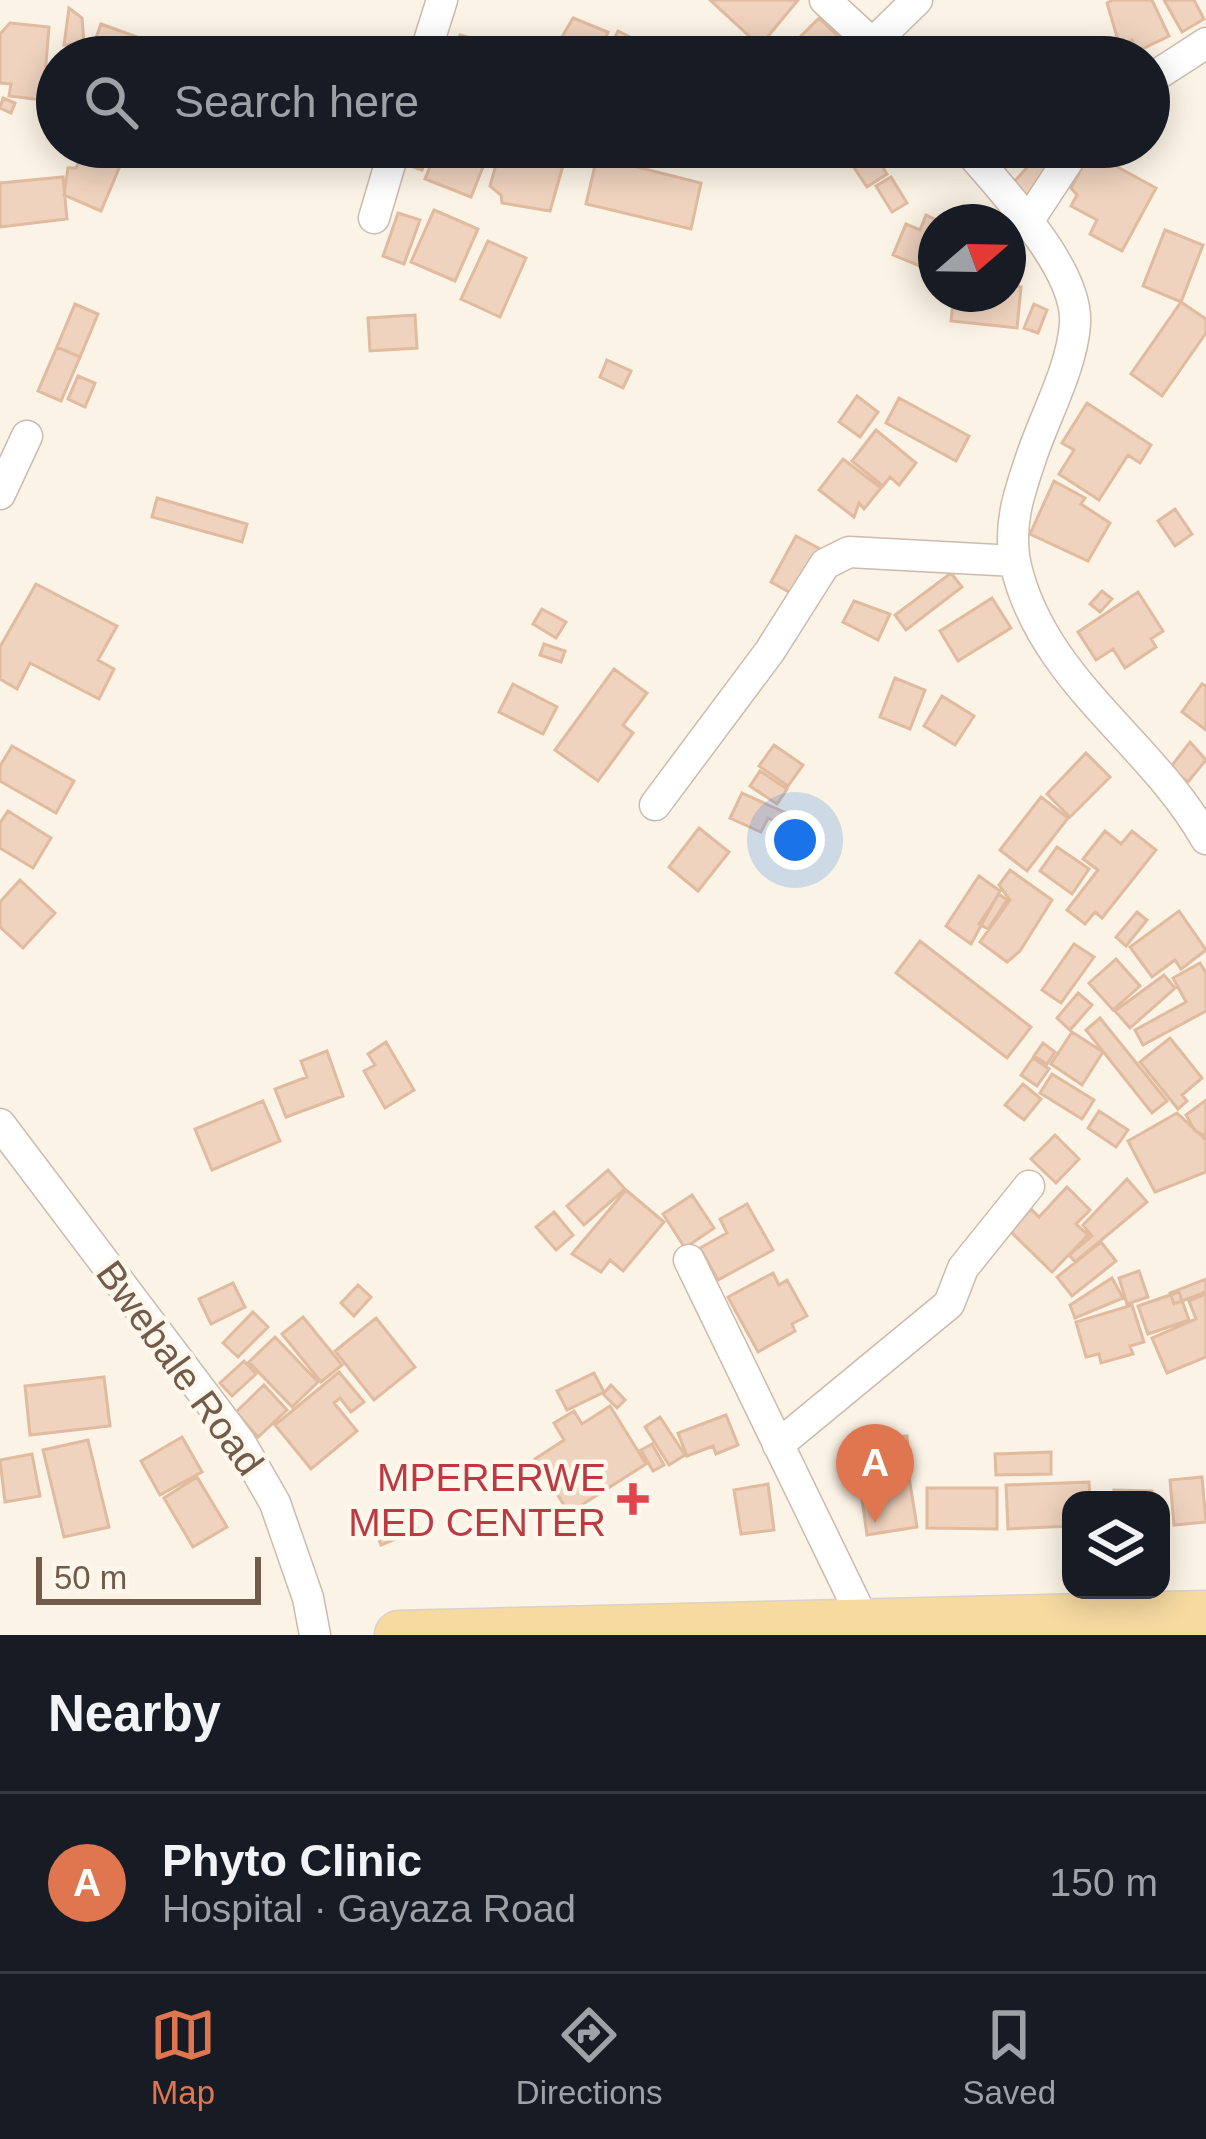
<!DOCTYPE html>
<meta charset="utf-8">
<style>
body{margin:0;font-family:Helvetica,sans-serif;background:#20242c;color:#f1f3f6}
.controls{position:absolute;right:36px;bottom:36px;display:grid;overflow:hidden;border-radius:24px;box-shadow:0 6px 30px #0003}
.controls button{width:108px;height:108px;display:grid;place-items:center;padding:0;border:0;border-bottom:3px solid #363941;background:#171b24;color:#f1f3f6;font:60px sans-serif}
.compass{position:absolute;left:918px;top:204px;width:108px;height:108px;border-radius:50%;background:#171b24;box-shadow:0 6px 30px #0003;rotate:70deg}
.scale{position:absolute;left:36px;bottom:30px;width:225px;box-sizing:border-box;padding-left:12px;border:6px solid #725b4b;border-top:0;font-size:33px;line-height:42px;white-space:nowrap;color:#725b4b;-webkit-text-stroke:9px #fef7eb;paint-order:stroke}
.you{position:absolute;left:795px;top:840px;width:42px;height:42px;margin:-30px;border:9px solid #fff;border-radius:50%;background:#1a73e8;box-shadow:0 0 0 18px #1a73e833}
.badge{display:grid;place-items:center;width:78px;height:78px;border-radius:50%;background:#df7650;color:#fff;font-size:39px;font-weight:700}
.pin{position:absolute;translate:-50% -99px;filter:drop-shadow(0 3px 6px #0008)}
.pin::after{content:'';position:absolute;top:63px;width:42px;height:36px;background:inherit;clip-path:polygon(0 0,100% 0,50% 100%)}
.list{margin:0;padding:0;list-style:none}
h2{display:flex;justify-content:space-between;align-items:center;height:156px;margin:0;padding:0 48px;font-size:51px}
h2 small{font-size:39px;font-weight:400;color:#9ea1a6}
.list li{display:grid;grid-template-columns:78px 1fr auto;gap:36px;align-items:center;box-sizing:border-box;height:180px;padding:0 48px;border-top:3px solid #363941}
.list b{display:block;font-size:45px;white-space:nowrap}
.list p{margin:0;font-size:39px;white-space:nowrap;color:#9ea1a6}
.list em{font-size:39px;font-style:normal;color:#9ea1a6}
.icon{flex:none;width:66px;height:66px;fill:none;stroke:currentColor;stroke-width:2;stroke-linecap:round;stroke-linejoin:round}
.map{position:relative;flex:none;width:1206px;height:1635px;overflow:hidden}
.search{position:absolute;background:#171b24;box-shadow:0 6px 30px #0003;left:36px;right:36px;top:36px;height:132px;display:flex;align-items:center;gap:30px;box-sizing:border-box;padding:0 42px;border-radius:66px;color:#9ea1a6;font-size:45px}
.sheet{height:336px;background:#171b24}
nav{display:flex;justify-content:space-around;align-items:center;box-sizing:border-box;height:168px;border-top:3px solid #363941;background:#171b24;font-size:33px;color:#9ea1a6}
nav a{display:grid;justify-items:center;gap:6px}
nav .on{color:#df7650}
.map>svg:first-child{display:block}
</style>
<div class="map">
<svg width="1206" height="1635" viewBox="0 0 1206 1635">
<rect width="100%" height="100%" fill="#fbf3e5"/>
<!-- building -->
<path fill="#efd3be" stroke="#e1bb9f" stroke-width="3" d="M 710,0 L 798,0 L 760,46 Z
M 1113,0 L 1152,0 L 1169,36 L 1138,51 L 1132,40 L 1120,47 L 1107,3 Z
M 1164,0 L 1194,0 L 1204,19 L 1182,32 Z
M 69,8 L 82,18 L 84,43 L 64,45 Z
M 573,18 L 608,32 L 599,57 L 561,57 L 563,52 L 555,49 Z
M 819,18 L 856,54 L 853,57 L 798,57 L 789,48 Z
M 10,23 L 49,27 L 43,100 L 9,96 L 11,84 L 0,83 L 0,34 Z
M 101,24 L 148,41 L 142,57 L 78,57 L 81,49 L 91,52 Z
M 618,31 L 644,44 L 637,57 L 605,57 Z
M 460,35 L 474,39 L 476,46 L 506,57 L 438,57 L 443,38 L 457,42 Z
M 990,41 L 1002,57 L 989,57 L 982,47 Z
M 959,42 L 974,57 L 944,57 Z
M 3,98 L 15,103 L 11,113 L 0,108 Z
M 76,147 L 128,147 L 101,211 L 64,195 L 68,168 L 76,168 L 84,151 Z
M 401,147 L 430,147 L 422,170 L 396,161 Z
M 438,147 L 491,147 L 471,197 L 425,179 Z
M 501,147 L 564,162 L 550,211 L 502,203 L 501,195 L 490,186 Z
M 1045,147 L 1063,147 L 1024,206 L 1007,190 Z
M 873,152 L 887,174 L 867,187 L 853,166 Z
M 1090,152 L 1156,188 L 1122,251 L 1090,234 L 1097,220 L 1071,206 L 1077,195 L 1071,188 Z
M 597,157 L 701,183 L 691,229 L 586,204 Z
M 63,177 L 67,219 L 0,227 L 0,183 Z
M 891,177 L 907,203 L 892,212 L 876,186 Z
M 434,210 L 478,229 L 455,281 L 411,262 Z
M 398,213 L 420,220 L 404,264 L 383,256 Z
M 926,215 L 941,222 L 936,222 L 936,240 L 925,268 L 893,255 L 906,224 L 920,230 Z
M 1165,230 L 1203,245 L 1181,302 L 1143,286 Z
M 488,241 L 526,258 L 500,317 L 461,299 Z
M 1008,286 L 1021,287 L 1017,328 L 951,321 L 954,294 L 1008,294 Z
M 1181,302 L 1206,319 L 1206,333 L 1162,396 L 1131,374 Z
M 75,304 L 98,314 L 80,357 L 57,347 Z
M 1034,304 L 1047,310 L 1038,333 L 1024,328 Z
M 415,315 L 417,348 L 370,351 L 368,318 Z
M 57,347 L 80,357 L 61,401 L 38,391 Z
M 607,360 L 631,371 L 623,388 L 600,377 Z
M 78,376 L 95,383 L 85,407 L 68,399 Z
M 857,396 L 878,412 L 860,437 L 839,422 Z
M 899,398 L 969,436 L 956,461 L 886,423 Z
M 1087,403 L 1151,445 L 1140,463 L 1128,455 L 1099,500 L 1059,474 L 1074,450 L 1062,443 Z
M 876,430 L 916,463 L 899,485 L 890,477 L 883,486 L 852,461 Z
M 843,459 L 881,488 L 864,509 L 859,503 L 854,517 L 819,490 Z
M 1054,481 L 1085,498 L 1081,504 L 1110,523 L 1088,561 L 1030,534 Z
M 157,498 L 247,524 L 242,542 L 152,517 Z
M 1175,509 L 1192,534 L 1175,546 L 1158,521 Z
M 796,536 L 824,551 L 798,597 L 771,582 Z
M 951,573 L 962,587 L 906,630 L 895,615 Z
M 36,584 L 117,626 L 98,660 L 114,669 L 99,699 L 30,663 L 17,689 L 0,679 L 0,647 Z
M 1102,591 L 1112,599 L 1100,612 L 1090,604 Z
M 1138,592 L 1163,631 L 1151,639 L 1156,647 L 1125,668 L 1113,649 L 1096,660 L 1078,632 Z
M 992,598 L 1011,628 L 958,661 L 940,631 Z
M 854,601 L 890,614 L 878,640 L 843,622 Z
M 542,609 L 566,622 L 556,638 L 533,624 Z
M 544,644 L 565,651 L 561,662 L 540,655 Z
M 614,669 L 647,693 L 623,725 L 633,733 L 598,781 L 555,750 Z
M 895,678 L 925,690 L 910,729 L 880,717 Z
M 513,684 L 557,707 L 543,734 L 499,712 Z
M 1202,684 L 1206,686 L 1206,730 L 1182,712 Z
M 942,696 L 974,716 L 955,745 L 924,726 Z
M 1190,742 L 1206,760 L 1188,782 L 1170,768 Z
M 774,745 L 803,765 L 788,786 L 759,766 Z
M 12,746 L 74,781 L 56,813 L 0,781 L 0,766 Z
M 1086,753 L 1110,777 L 1070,817 L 1047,794 Z
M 760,771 L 787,789 L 777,804 L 750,786 Z
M 742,793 L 786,813 L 781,824 L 768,818 L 761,832 L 730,818 Z
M 1041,797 L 1068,818 L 1027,871 L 1000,850 Z
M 8,811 L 51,838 L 33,868 L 0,848 L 0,823 Z
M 699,828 L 729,852 L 698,891 L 669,867 Z
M 1105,831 L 1121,844 L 1132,831 L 1156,850 L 1102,918 L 1095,912 L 1085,924 L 1067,910 L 1098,870 L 1083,859 Z
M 1057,847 L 1089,869 L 1072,894 L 1040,871 Z
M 1010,870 L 1052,900 L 1020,951 L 1007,962 L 980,942 L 1010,900 L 999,885 Z
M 979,876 L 1000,891 L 971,944 L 946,926 Z
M 20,880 L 55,913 L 23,948 L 0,927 L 0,902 Z
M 999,894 L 1007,900 L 988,929 L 979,924 Z
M 1179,911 L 1206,950 L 1181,969 L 1175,960 L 1152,977 L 1130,947 Z
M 1137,912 L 1147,920 L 1126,946 L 1116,937 Z
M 920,941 L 1031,1027 L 1007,1058 L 896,973 Z
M 1074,944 L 1094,957 L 1061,1003 L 1042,990 Z
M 1116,959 L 1140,986 L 1113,1010 L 1089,983 Z
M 1200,963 L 1206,973 L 1206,1011 L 1143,1045 L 1135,1030 L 1186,1002 L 1173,978 Z
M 1164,975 L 1175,988 L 1130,1028 L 1115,1011 Z
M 1078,993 L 1092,1005 L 1070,1030 L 1057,1018 Z
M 1100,1018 L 1167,1101 L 1152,1113 L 1086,1030 Z
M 1072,1032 L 1103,1052 L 1082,1085 L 1051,1064 Z
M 1170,1038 L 1202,1078 L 1182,1095 L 1187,1101 L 1178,1109 L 1140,1062 Z
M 386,1042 L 414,1090 L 385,1108 L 364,1071 L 375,1065 L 368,1054 Z
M 1043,1043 L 1055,1052 L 1047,1064 L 1034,1056 Z
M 327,1051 L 343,1096 L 286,1117 L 275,1089 L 307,1077 L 301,1061 Z
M 1033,1058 L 1049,1069 L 1037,1086 L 1021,1075 Z
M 1052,1074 L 1094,1100 L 1082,1119 L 1040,1093 Z
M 1023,1084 L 1041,1099 L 1024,1120 L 1005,1105 Z
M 1206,1100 L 1206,1136 L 1195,1131 L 1186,1115 Z
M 263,1101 L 280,1141 L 212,1170 L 195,1129 Z
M 1099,1111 L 1128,1130 L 1116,1147 L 1088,1128 Z
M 1177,1113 L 1206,1140 L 1206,1172 L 1155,1192 L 1128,1141 Z
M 1055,1135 L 1079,1159 L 1056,1183 L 1031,1159 Z
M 608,1170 L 625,1189 L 584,1225 L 567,1206 Z
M 1127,1179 L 1147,1202 L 1075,1262 L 1069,1255 L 1092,1236 L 1083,1225 Z
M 1067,1187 L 1090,1210 L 1076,1224 L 1088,1235 L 1052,1272 L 1010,1231 L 1031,1209 L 1039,1217 Z
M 626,1190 L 664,1222 L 623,1271 L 610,1260 L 601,1272 L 572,1254 Z
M 692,1195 L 714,1228 L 685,1248 L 663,1214 Z
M 747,1204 L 773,1250 L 718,1280 L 700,1248 L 727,1233 L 720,1219 Z
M 554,1212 L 573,1235 L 556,1250 L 536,1227 Z
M 1101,1242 L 1116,1261 L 1072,1296 L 1057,1277 Z
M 1139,1271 L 1148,1297 L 1127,1304 L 1119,1278 Z
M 773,1273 L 779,1285 L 787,1280 L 807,1316 L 792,1324 L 795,1331 L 758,1352 L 728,1297 Z
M 1112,1278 L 1123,1298 L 1075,1318 L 1070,1305 Z
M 1206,1279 L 1206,1292 L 1174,1304 L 1170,1293 Z
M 233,1283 L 245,1307 L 211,1324 L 199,1299 Z
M 358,1285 L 371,1297 L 354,1316 L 341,1303 Z
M 1179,1292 L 1189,1320 L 1148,1334 L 1138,1306 Z
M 1206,1294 L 1206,1357 L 1167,1373 L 1152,1338 L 1196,1319 L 1189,1301 Z
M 1132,1305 L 1144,1342 L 1130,1346 L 1133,1354 L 1101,1363 L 1099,1354 L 1086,1357 L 1076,1322 Z
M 253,1312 L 268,1327 L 238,1357 L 223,1343 Z
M 303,1317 L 342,1365 L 321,1382 L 282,1334 Z
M 376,1318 L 415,1367 L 374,1400 L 335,1351 Z
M 275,1337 L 318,1382 L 292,1407 L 249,1362 Z
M 244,1361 L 256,1374 L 232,1396 L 220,1383 Z
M 339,1372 L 364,1402 L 351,1412 L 340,1398 L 334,1403 L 357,1431 L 311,1469 L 275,1425 Z
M 594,1373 L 604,1392 L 567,1410 L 557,1391 Z
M 104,1377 L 110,1426 L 30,1435 L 25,1386 Z
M 264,1385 L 287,1410 L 258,1437 L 236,1412 Z
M 611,1385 L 625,1400 L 617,1408 L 603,1394 Z
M 610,1406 L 646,1464 L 569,1513 L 535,1459 L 564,1440 L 554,1423 L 574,1411 L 582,1424 Z
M 726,1415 L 738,1445 L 716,1454 L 713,1446 L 687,1456 L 678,1433 Z
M 660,1417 L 685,1455 L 669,1465 L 645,1427 Z
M 907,1436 L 910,1469 L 864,1473 L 860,1441 Z
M 182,1437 L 202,1472 L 160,1495 L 141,1461 Z
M 88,1440 L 109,1527 L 64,1537 L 43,1450 Z
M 652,1444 L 664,1465 L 653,1471 L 641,1450 Z
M 1051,1452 L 1051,1474 L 996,1475 L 995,1454 Z
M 32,1454 L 40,1496 L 5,1502 L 0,1460 Z
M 197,1477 L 227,1527 L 193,1547 L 164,1498 Z
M 909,1477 L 917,1527 L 867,1535 L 860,1484 Z
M 1202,1477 L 1206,1522 L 1174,1525 L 1170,1480 Z
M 1089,1482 L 1090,1500 L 1071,1500 L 1071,1526 L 1008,1529 L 1006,1485 Z
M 768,1484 L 774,1530 L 741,1534 L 734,1490 Z
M 927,1488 L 997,1488 L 997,1529 L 927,1528 Z
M 1114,1490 L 1152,1491 L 1152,1500 L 1114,1500 Z
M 411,1512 L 418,1530 L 381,1545 L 374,1526 Z"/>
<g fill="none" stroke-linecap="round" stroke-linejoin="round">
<!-- street casing -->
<g stroke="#ccbbac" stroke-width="33">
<path id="street" d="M 825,0 L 887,57
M 873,43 L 917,0
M 424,57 L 442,0
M 1149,80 L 1206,43
M 966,147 C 1000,189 1079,268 1075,324 C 1072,367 1046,414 1032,455 C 1020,490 1008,523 1015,562 C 1040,679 1151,741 1206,839
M 374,218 L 395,147
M 1027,223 L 1077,147
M 0,494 L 27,436
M 655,805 L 770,651 L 825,564 L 849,552 L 1015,561
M 0,1124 L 240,1442 L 275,1503 L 308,1598 L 315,1635
M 689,1260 L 865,1623
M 778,1445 L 949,1304 L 963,1268 L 1029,1186"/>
</g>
<!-- primary casing -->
<g stroke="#d8d1cd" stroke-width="51">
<path id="primary" d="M 399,1635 L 1206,1615"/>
</g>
<!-- street -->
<use href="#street" stroke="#fff" stroke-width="30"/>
<!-- primary -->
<use href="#primary" stroke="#f6daa0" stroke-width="48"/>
</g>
<!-- markers -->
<path fill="#e0444e" stroke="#fef7eb" stroke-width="4.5" d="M627 1481h12v12h12v12h-12v12h-12v-12h-12v-12h12z"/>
<g text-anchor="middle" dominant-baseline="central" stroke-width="9" stroke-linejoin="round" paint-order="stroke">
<!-- street labels -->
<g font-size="39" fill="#725b4b" stroke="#fef7eb">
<text transform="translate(180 1368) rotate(54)">Bwebale Road</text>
</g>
<!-- health labels -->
<g font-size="39" fill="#be3a42" stroke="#fef7eb" text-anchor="end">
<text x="606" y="1477">MPERERWE<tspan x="606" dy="45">MED CENTER</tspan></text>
</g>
</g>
</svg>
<div class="controls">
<button><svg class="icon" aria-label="layers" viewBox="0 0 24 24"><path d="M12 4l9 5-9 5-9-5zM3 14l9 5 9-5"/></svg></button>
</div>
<svg class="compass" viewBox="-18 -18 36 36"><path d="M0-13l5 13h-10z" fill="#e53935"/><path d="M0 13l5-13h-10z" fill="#9ea1a6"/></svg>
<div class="scale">50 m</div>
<div class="you"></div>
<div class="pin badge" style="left:875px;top:1523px">A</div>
<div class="search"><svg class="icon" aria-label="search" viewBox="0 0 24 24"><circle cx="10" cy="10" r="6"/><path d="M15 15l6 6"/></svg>Search here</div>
</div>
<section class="sheet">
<h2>Nearby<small></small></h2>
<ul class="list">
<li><span class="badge">A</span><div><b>Phyto Clinic</b><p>Hospital · Gayaza Road</p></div><em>150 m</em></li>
</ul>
</section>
<nav>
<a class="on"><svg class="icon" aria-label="map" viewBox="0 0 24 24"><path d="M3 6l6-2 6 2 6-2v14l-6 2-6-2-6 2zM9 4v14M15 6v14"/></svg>Map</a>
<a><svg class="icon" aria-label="directions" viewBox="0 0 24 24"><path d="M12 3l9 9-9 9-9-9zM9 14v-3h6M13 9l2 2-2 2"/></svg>Directions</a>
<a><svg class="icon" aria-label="saved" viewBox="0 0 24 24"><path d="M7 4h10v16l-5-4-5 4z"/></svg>Saved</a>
</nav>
